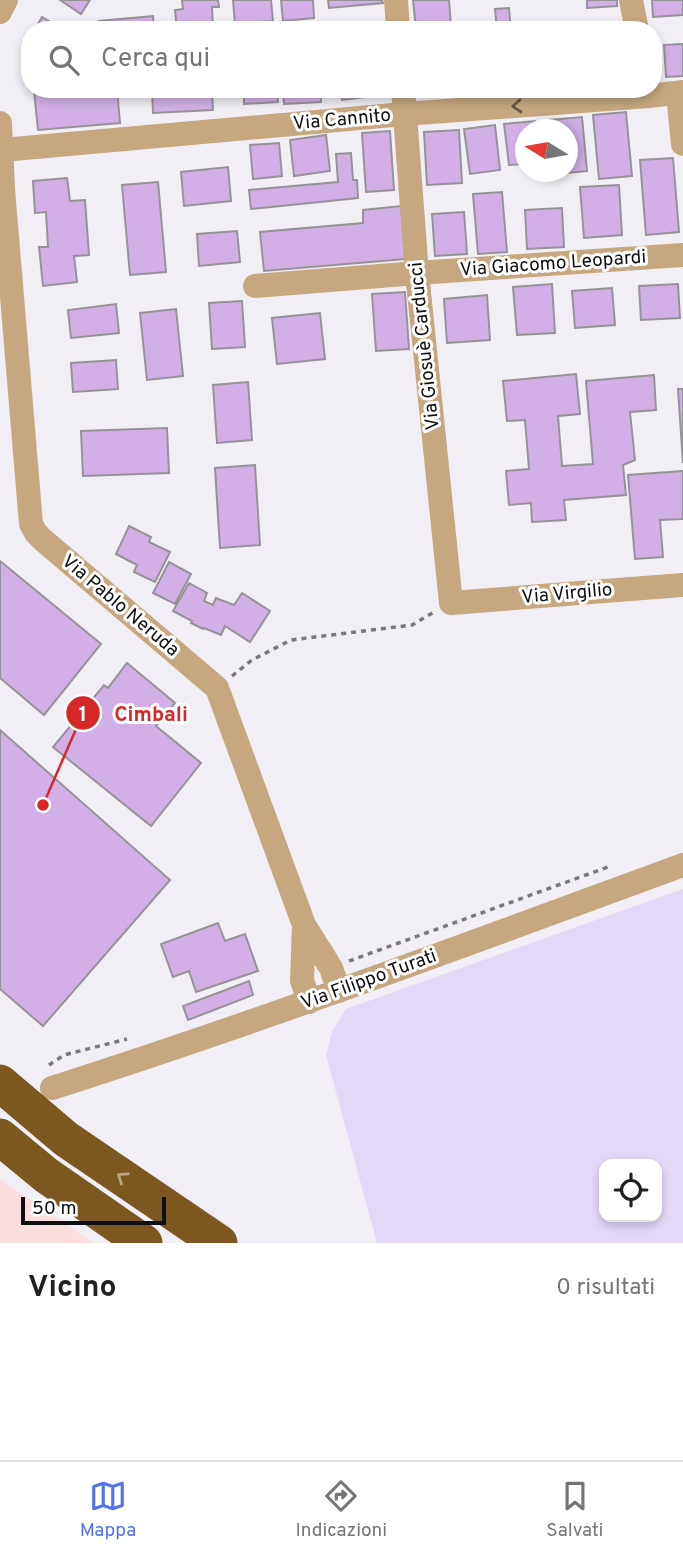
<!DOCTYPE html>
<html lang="it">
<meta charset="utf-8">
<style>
body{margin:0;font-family:Overpass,sans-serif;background:#f6f6f6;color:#202124}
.controls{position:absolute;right:21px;bottom:21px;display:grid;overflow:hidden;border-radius:14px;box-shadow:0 4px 10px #0003}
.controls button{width:63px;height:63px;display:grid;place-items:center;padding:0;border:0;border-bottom:2px solid #e0e0e0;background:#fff;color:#202124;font:35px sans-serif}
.compass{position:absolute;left:515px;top:119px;width:63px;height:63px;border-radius:50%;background:#fff;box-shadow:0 4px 10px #0003;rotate:281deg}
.scale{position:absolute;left:21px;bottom:18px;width:145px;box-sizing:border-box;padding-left:7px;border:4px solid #0f0e10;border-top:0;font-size:19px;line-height:24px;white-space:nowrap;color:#0f0e10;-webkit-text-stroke:5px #fff;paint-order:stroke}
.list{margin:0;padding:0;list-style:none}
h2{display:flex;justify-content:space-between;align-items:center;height:91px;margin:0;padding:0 28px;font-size:30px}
h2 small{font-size:23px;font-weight:400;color:#757577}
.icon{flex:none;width:38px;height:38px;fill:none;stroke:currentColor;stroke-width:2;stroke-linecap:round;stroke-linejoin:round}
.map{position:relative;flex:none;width:683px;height:1243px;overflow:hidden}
.search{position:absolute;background:#fff;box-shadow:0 4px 10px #0003;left:21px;right:21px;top:21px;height:77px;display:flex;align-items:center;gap:18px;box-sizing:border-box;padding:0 24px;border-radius:28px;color:#757577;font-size:26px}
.sheet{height:217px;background:#fff}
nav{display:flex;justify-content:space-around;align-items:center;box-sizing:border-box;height:98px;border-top:2px solid #e0e0e0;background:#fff;font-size:19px;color:#757577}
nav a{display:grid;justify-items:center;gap:4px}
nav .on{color:#5373e7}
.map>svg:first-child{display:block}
</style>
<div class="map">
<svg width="683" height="1243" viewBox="0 0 683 1243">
<rect width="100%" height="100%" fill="#f1eff5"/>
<!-- industrial -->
<path fill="#fadfde" d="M 0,1179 L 94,1243 L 0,1243 Z"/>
<!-- green -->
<path fill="#e3d8f8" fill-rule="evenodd" d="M 683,889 L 683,1243 L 377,1243 L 326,1055 L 332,1032 L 346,1009 ZM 604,1164 L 657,1164 L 657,1217 L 604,1217 Z"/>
<!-- building -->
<path fill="#d2b0e7" stroke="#969398" stroke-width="2" d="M 60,0 L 90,0 L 81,14 Z
M 182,0 L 218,0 L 219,7 L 212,7 L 213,27 L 177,30 L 175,10 L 183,9 Z
M 233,0 L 271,0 L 273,21 L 235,24 Z
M 281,0 L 313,0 L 314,18 L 283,21 Z
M 328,0 L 382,0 L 383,3 L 329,8 Z
M 413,0 L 449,0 L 451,26 L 416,29 Z
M 587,0 L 617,0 L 617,6 L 587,8 Z
M 652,0 L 683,0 L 683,15 L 653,17 Z
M 509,8 L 511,30 L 497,30 L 495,9 Z
M 153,16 L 154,30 L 99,30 L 99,21 Z
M 42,17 L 64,30 L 35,30 Z
M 382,23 L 383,30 L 335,30 L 335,27 Z
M 683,44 L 683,76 L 666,77 L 664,45 Z
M 50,89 L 117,89 L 120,123 L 38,130 L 34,91 Z
M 152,89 L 212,89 L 213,110 L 153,113 Z
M 244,89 L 277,89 L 278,102 L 244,104 Z
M 283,89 L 320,89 L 321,102 L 284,104 Z
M 341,89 L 390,89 L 390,94 L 342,100 Z
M 626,112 L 632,176 L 599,179 L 593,115 Z
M 582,117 L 587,171 L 555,174 L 555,172 L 568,172 L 568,130 L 551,130 L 550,120 Z
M 535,121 L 536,130 L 526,130 L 526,164 L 509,165 L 504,124 Z
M 495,125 L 500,170 L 470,174 L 464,129 Z
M 459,130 L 462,183 L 427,185 L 424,132 Z
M 390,131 L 394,190 L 366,192 L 362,133 Z
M 326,135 L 330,171 L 294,176 L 290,140 Z
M 279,143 L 282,176 L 253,179 L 250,145 Z
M 351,153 L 353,180 L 357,180 L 358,198 L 251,209 L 249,190 L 338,182 L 336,154 Z
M 673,158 L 679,232 L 646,235 L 640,160 Z
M 228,167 L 231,201 L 184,206 L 181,172 Z
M 67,178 L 70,201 L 85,200 L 89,255 L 74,256 L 77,282 L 43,286 L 39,247 L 48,247 L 46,212 L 35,213 L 33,181 Z
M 158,182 L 166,272 L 130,275 L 122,185 Z
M 619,185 L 622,235 L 584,238 L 580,187 Z
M 502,192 L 507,252 L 478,254 L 473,194 Z
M 401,206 L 405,259 L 264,271 L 260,232 L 363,223 L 363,210 Z
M 562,208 L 564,247 L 527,249 L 525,210 Z
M 464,212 L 467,254 L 435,256 L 432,214 Z
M 237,231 L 240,262 L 199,266 L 197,234 Z
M 552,284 L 555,333 L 517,335 L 513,287 Z
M 678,284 L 680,318 L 641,320 L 639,286 Z
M 612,288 L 615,325 L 575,328 L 572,291 Z
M 405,292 L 409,349 L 376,351 L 372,294 Z
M 487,295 L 490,340 L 447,343 L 444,299 Z
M 242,301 L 245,347 L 212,349 L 209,303 Z
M 116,304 L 119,333 L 71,338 L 68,310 Z
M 176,309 L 183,376 L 147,380 L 140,313 Z
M 320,313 L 325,359 L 277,364 L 272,318 Z
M 116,360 L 118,389 L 73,392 L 71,363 Z
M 576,374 L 580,414 L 558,416 L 562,466 L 593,464 L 586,381 L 654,375 L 656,410 L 630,412 L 635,460 L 623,465 L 626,495 L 564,500 L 566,520 L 532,522 L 531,503 L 509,505 L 506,471 L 529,469 L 525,420 L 507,421 L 503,381 Z
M 248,382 L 252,440 L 217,443 L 213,385 Z
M 678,389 L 683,389 L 683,463 Z
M 167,428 L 169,473 L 83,476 L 81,431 Z
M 255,465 L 260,545 L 220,548 L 215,468 Z
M 683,471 L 683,519 L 660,520 L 663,557 L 635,559 L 628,475 Z
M 129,526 L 151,537 L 149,542 L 170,552 L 155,582 L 134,572 L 137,565 L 116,554 Z
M 0,561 L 101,644 L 44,715 L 0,678 Z
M 169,562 L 191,574 L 175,604 L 153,593 Z
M 189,583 L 207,593 L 204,601 L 213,605 L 216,598 L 234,605 L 242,593 L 270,611 L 250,642 L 225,626 L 221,635 L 204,628 L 203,629 L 191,623 L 192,621 L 173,611 Z
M 127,663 L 175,703 L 156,726 L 201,763 L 151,826 L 53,747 L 104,685 L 108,688 Z
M 0,730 L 170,880 L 43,1026 L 0,989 Z
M 218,923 L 225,941 L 245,934 L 258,971 L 196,992 L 189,971 L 173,977 L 161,944 Z
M 249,981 L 253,995 L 188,1020 L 183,1006 Z"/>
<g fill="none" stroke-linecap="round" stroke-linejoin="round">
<!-- path -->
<path stroke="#7a787c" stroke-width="3.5" stroke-dasharray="5 5" stroke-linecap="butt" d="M 232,676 L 252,660 L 291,640 L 412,625 L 434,612
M 349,961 L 608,867
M 49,1065 L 64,1055 L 127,1039"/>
<!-- minor -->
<path stroke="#c6a77f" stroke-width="24" d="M 396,0 L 398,30
M 631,0 L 637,30
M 0,12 L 6,0
M 403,89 L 417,273 L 451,603 L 683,585
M 678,93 L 683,144
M 0,123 L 3,189 L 31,524 L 36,533 L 43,540 L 217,688 L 304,925 L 302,980 L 309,1002
M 2,150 L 404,114 L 649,96 L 683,92
M 255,286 L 417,273 L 683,255
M 304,925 L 331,968 L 339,991
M 52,1088 C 265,1020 473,942 683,865"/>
<!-- highway -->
<path stroke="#7d5720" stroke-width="37" d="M 0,1083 L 66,1139 L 219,1243
M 0,1137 L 46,1175 L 144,1243"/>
</g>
<!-- one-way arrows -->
<defs><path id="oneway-chevron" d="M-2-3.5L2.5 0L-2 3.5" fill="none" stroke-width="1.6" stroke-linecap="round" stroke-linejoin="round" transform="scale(1.75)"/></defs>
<use stroke="#6a5a48" href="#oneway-chevron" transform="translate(517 106) rotate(176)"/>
<use stroke="#b8a384" href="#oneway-chevron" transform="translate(122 1177) rotate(-146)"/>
<g text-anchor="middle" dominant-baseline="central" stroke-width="6" stroke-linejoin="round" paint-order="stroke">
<!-- street labels -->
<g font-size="19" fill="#0f0e10" stroke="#fff">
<text transform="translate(342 120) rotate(-5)">Via Cannito</text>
<text transform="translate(553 264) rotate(-4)">Via Giacomo Leopardi</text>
<text transform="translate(425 346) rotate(-96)">Via Giosuè Carducci</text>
<text transform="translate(567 594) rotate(-5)">Via Virgilio</text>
<text transform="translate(120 606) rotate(40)">Via Pablo Neruda</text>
<text transform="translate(369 980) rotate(-20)">Via Filippo Turati</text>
</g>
</g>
<!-- callouts -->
<path fill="none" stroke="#d62828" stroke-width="2.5" d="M43 805L83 713"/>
<g fill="#d62828" stroke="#fff" stroke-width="2.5">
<circle cx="43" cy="805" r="7"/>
<circle cx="83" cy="713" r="18"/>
</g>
<g font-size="21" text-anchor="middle" font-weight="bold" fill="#fff">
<text x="83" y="721">1</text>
</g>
<g font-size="21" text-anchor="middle" font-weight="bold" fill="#d62828" stroke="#fff" stroke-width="6" stroke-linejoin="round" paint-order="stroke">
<text x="151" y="721">Cimbali</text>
</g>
</svg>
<div class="controls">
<button><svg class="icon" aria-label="locate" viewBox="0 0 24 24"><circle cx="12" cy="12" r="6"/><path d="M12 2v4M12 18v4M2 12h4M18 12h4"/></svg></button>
</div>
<svg class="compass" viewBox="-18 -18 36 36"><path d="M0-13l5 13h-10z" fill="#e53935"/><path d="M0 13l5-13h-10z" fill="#757577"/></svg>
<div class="scale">50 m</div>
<div class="search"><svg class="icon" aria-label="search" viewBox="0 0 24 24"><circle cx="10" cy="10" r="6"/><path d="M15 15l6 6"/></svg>Cerca qui</div>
</div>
<section class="sheet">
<h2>Vicino<small>0 risultati</small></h2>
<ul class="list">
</ul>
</section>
<nav>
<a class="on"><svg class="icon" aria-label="map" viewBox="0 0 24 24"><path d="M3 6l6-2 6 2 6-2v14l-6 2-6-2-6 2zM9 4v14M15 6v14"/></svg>Mappa</a>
<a><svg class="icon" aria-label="directions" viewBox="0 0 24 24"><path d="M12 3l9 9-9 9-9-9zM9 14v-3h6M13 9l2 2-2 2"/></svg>Indicazioni</a>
<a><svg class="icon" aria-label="saved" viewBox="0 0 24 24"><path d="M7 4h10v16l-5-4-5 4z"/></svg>Salvati</a>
</nav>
